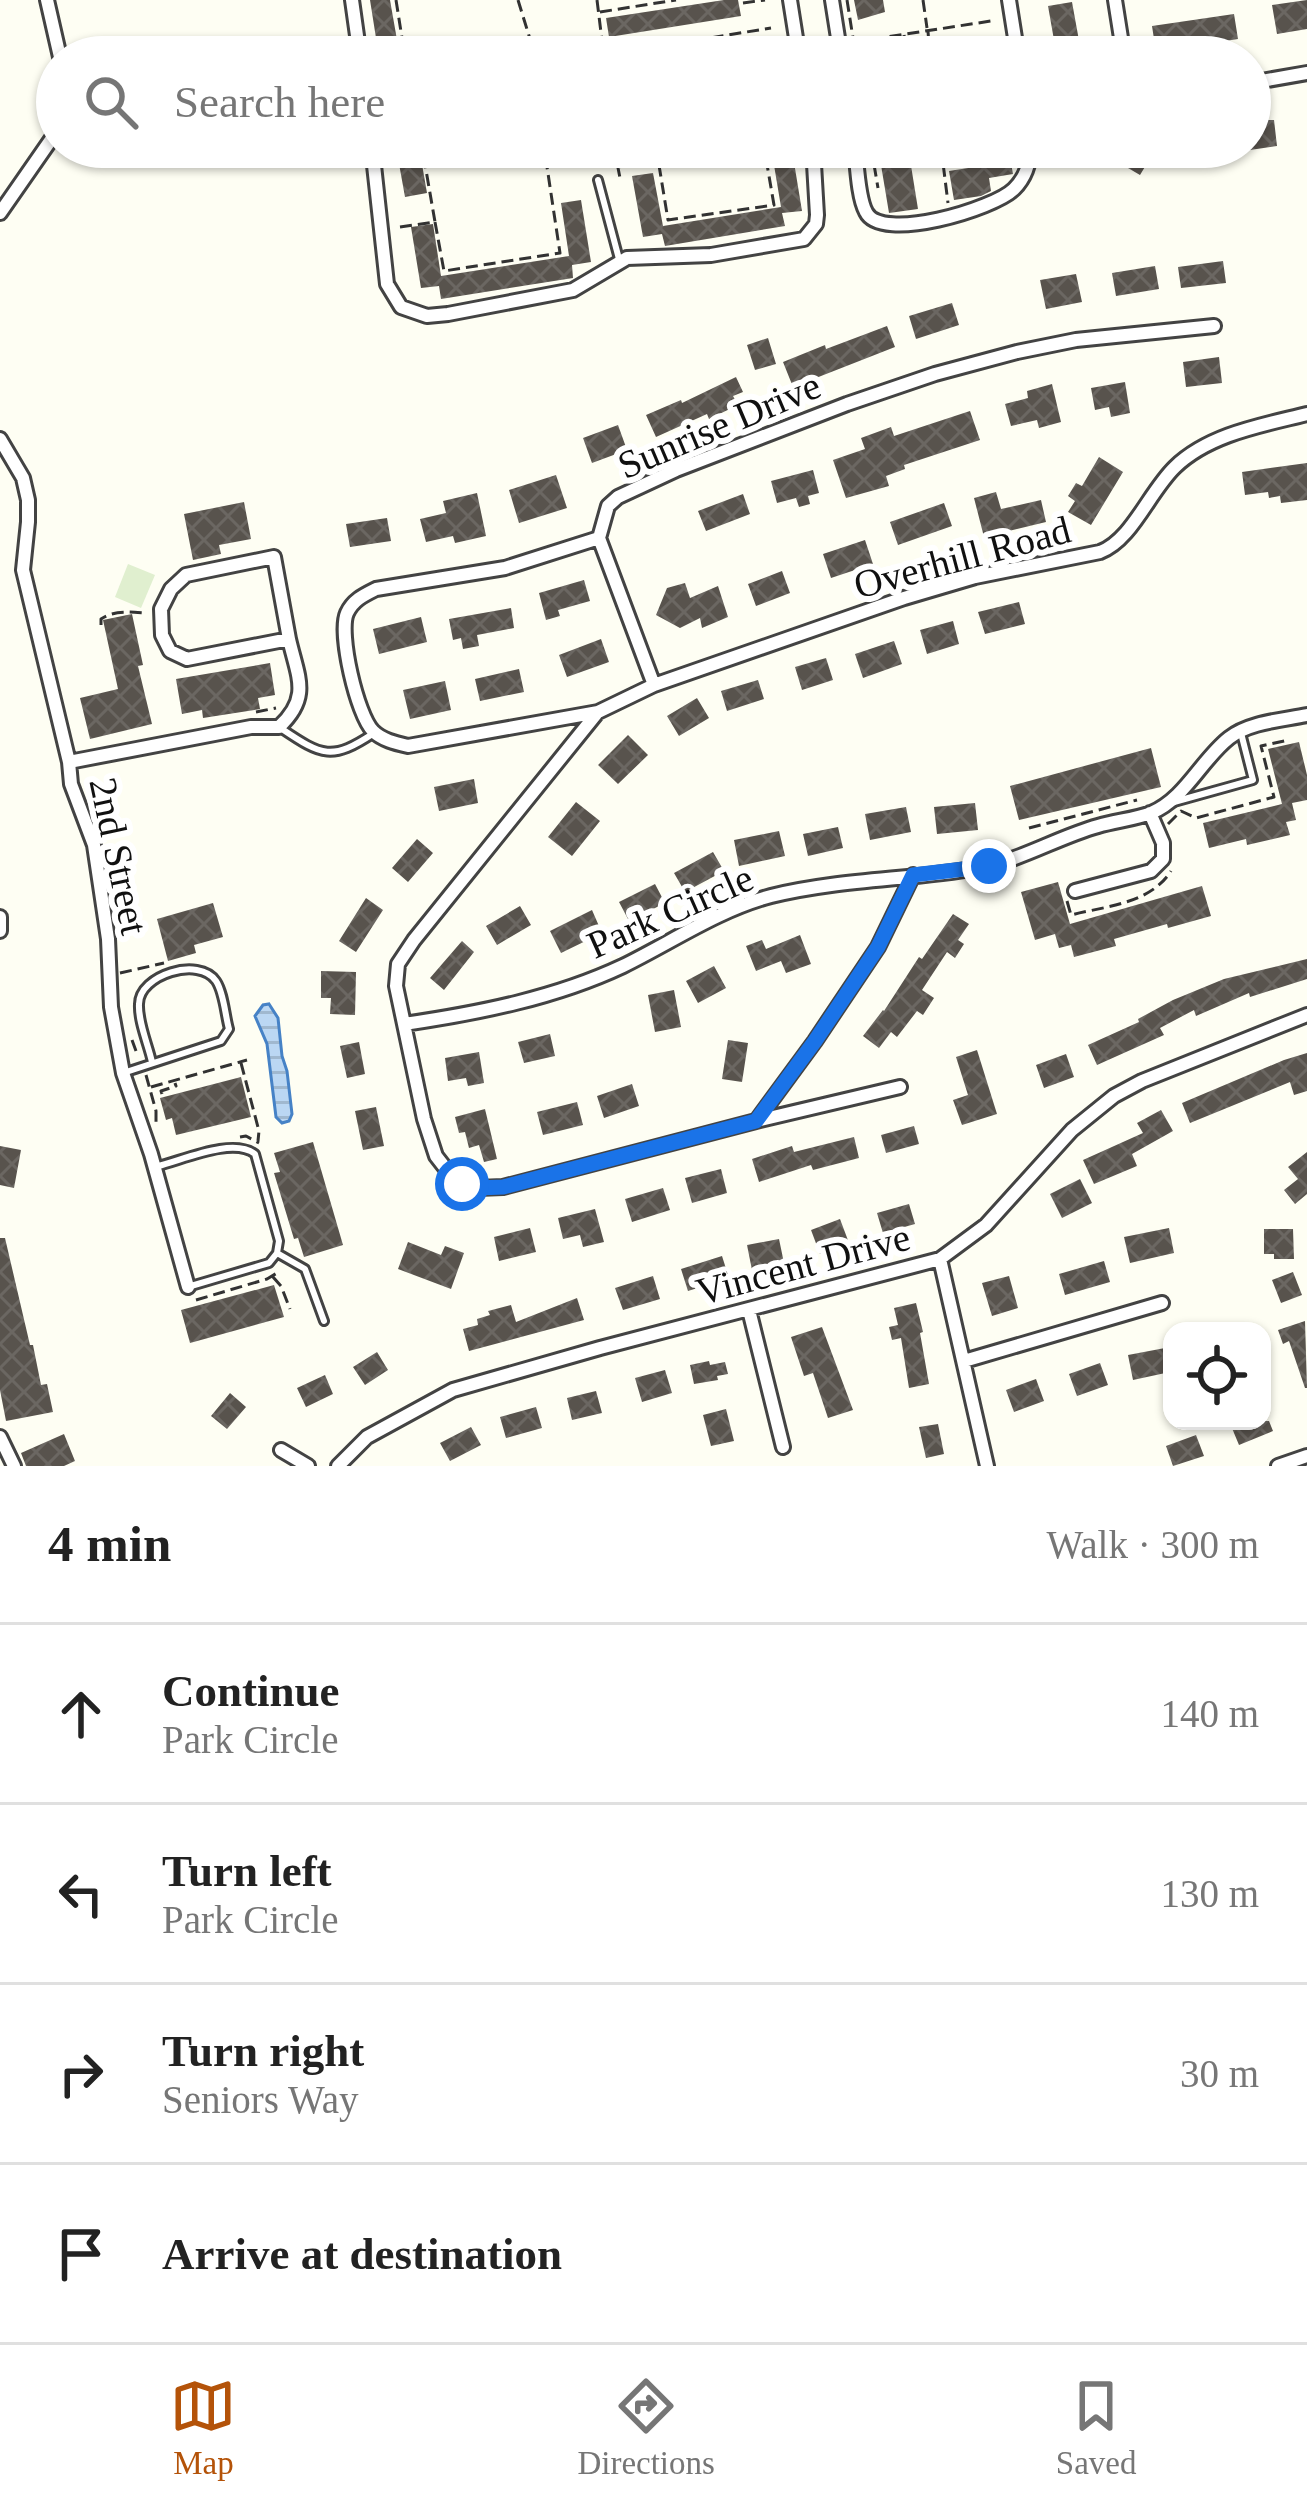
<!DOCTYPE html>
<meta charset="utf-8">
<style>
body{margin:0;font-family:Georgia,serif;background:#f2f2f2;color:#222}
.controls{position:absolute;right:36px;bottom:36px;display:grid;overflow:hidden;border-radius:24px;box-shadow:0 3px 9px #0004}
.controls button{width:108px;height:108px;display:grid;place-items:center;padding:0;border:0;border-bottom:3px solid #e0e0e0;background:#fff;color:#222;font:60px sans-serif}
.stop{position:absolute;width:36px;height:36px;margin:-27px;border:9px solid #1a73e8;border-radius:50%;background:#fff}
.stop.end{background:#1a73e8;border-color:#fff;box-shadow:0 3px 12px #0008}
.list{margin:0;padding:0;list-style:none}
h2{display:flex;justify-content:space-between;align-items:center;height:156px;margin:0;padding:0 48px;font-size:51px}
h2 small{font-size:39px;font-weight:400;color:#767676}
.list li{display:grid;grid-template-columns:78px 1fr auto;gap:36px;align-items:center;box-sizing:border-box;height:180px;padding:0 48px;border-top:3px solid #e0e0e0}
.list b{display:block;font-size:45px;white-space:nowrap}
.list p{margin:0;font-size:39px;white-space:nowrap;color:#767676}
.list em{font-size:39px;font-style:normal;color:#767676}
.icon{flex:none;width:66px;height:66px;fill:none;stroke:currentColor;stroke-width:2;stroke-linecap:round;stroke-linejoin:round}
.map{position:relative;flex:none;width:1307px;height:1466px;overflow:hidden}
.search{position:absolute;background:#fff;box-shadow:0 3px 9px #0004;left:36px;right:36px;top:36px;height:132px;display:flex;align-items:center;gap:30px;box-sizing:border-box;padding:0 42px;border-radius:66px;color:#767676;font-size:45px}
.sheet{height:876px;background:#fff}
nav{display:flex;justify-content:space-around;align-items:center;box-sizing:border-box;height:168px;border-top:3px solid #e0e0e0;background:#fff;font-size:33px;color:#767676}
nav a{display:grid;justify-items:center;gap:6px}
nav .on{color:#b45309}
.map>svg:first-child{display:block}
</style>
<div class="map">
<svg width="1307" height="1466" viewBox="0 0 1307 1466">
<defs>
<pattern id="water-rules" width="6" height="5" patternUnits="userSpaceOnUse" patternTransform="scale(3)"><rect width="6" height="5" fill="#bbd7f3"/><path d="M0 2.5h6" fill="none" stroke="#a0b8cf"/></pattern>
<pattern id="building-cross-hatch" width="8" height="8" patternUnits="userSpaceOnUse" patternTransform="scale(3)"><rect width="8" height="8" fill="#58534d"/><path d="M0 0l8 8M0 8l8-8" fill="none" stroke="#6b6762"/></pattern>
</defs>
<rect width="100%" height="100%" fill="#fefef3"/>
<!-- pitch -->
<path fill="#e0efcf" d="M 128,564 L 155,575 L 141,608 L 115,597 Z"/>
<!-- water -->
<path fill="url(#water-rules)" stroke="#4682c6" stroke-width="3" d="M 269,1004 L 278,1018 L 282,1056 L 287,1071 L 292,1114 L 289,1121 L 282,1123 L 276,1117 L 267,1044 L 255,1016 L 263,1005 Z"/>
<!-- building -->
<path fill="url(#building-cross-hatch)" d="M 370,0 L 390,0 L 400,57 L 379,57 Z
M 724,0 L 738,0 L 741,16 L 609,37 L 606,18 Z
M 854,0 L 883,0 L 885,12 L 858,20 Z
M 1307,0 L 1307,29 L 1277,34 L 1272,5 Z
M 1072,2 L 1082,57 L 1057,57 L 1048,6 Z
M 1234,14 L 1238,39 L 1156,52 L 1152,26 Z
M 969,39 L 970,46 L 992,42 L 994,57 L 927,57 L 925,46 Z
M 1267,120 L 1274,120 L 1277,146 L 1250,150 L 1250,123 Z
M 396,147 L 419,147 L 427,193 L 405,197 Z
M 894,147 L 908,147 L 918,209 L 889,213 L 879,153 L 894,150 Z
M 978,147 L 1008,147 L 1013,174 L 989,178 L 991,191 L 981,196 L 954,200 L 949,171 L 981,166 Z
M 1092,147 L 1157,147 L 1140,175 Z
M 792,150 L 802,211 L 782,213 L 785,226 L 665,246 L 662,234 L 643,237 L 632,176 L 653,173 L 663,226 L 781,207 L 772,153 Z
M 581,200 L 591,262 L 572,265 L 573,278 L 441,299 L 439,286 L 421,288 L 411,227 L 433,224 L 441,276 L 569,256 L 561,203 Z
M 1223,261 L 1226,283 L 1181,288 L 1178,267 Z
M 1155,266 L 1159,289 L 1116,296 L 1112,273 Z
M 1076,274 L 1082,302 L 1046,309 L 1040,280 Z
M 952,303 L 959,325 L 916,339 L 909,316 Z
M 887,326 L 895,347 L 793,387 L 783,362 L 825,345 L 826,349 Z
M 768,338 L 776,364 L 755,370 L 747,345 Z
M 1219,357 L 1222,383 L 1186,387 L 1183,362 Z
M 736,377 L 743,392 L 733,396 L 738,405 L 709,419 L 707,414 L 656,437 L 646,415 L 681,400 L 682,403 Z
M 1125,382 L 1130,413 L 1111,417 L 1109,407 L 1095,410 L 1091,388 Z
M 1052,384 L 1061,422 L 1039,428 L 1037,420 L 1011,426 L 1005,404 L 1028,398 L 1027,391 Z
M 970,411 L 980,440 L 904,465 L 905,469 L 886,476 L 889,486 L 846,498 L 833,460 L 865,449 L 861,438 L 891,427 L 894,436 Z
M 618,425 L 627,450 L 592,463 L 583,438 Z
M 1099,457 L 1123,472 L 1091,525 L 1068,512 L 1075,501 L 1068,496 L 1076,483 L 1082,486 Z
M 1307,463 L 1307,500 L 1281,503 L 1280,496 L 1269,498 L 1268,492 L 1245,495 L 1242,472 Z
M 813,470 L 819,493 L 808,496 L 810,504 L 799,507 L 796,498 L 777,503 L 771,481 Z
M 556,475 L 567,508 L 519,523 L 509,490 Z
M 996,492 L 1001,509 L 1041,500 L 1046,522 L 984,537 L 974,498 Z
M 477,493 L 486,536 L 455,543 L 453,536 L 426,542 L 420,519 L 446,513 L 443,501 Z
M 743,494 L 750,514 L 706,531 L 698,511 Z
M 244,502 L 251,539 L 219,545 L 221,554 L 193,560 L 184,514 Z
M 944,503 L 952,526 L 898,545 L 890,522 Z
M 387,518 L 391,541 L 350,547 L 346,524 Z
M 865,540 L 873,564 L 831,578 L 823,554 Z
M 782,571 L 790,593 L 756,606 L 748,584 Z
M 584,580 L 590,601 L 558,610 L 560,616 L 546,620 L 539,593 Z
M 685,583 L 690,598 L 718,586 L 728,617 L 702,628 L 700,618 L 680,628 L 656,615 L 667,588 Z
M 1019,602 L 1025,624 L 985,634 L 978,612 Z
M 511,608 L 514,628 L 477,635 L 479,646 L 463,649 L 461,638 L 453,640 L 449,619 Z
M 132,614 L 143,665 L 138,666 L 152,724 L 90,739 L 80,698 L 118,689 L 103,620 Z
M 421,617 L 427,642 L 379,654 L 373,629 Z
M 953,621 L 959,644 L 927,654 L 920,630 Z
M 601,639 L 609,662 L 567,677 L 559,655 Z
M 894,641 L 902,664 L 863,678 L 855,654 Z
M 826,658 L 833,680 L 802,690 L 795,667 Z
M 270,663 L 275,695 L 258,698 L 260,709 L 203,718 L 202,710 L 182,714 L 176,679 Z
M 519,669 L 524,692 L 480,701 L 475,679 Z
M 758,680 L 764,699 L 727,711 L 721,691 Z
M 445,681 L 451,710 L 410,719 L 403,690 Z
M 697,698 L 709,718 L 679,736 L 667,716 Z
M 628,735 L 648,755 L 618,784 L 598,765 Z
M 1299,742 L 1307,775 L 1307,800 L 1292,803 L 1296,820 L 1286,822 L 1290,835 L 1247,845 L 1246,839 L 1209,848 L 1203,823 L 1282,804 L 1268,749 Z
M 1151,748 L 1161,787 L 1019,820 L 1010,786 Z
M 474,779 L 478,803 L 439,811 L 434,787 Z
M 576,802 L 600,821 L 572,856 L 548,837 Z
M 975,803 L 978,830 L 937,834 L 934,807 Z
M 906,807 L 911,832 L 870,840 L 865,814 Z
M 838,827 L 843,848 L 808,856 L 803,834 Z
M 779,831 L 785,856 L 739,866 L 734,840 Z
M 417,839 L 433,853 L 408,882 L 392,868 Z
M 713,852 L 724,871 L 685,892 L 674,873 Z
M 1058,882 L 1070,924 L 1202,886 L 1211,916 L 1168,928 L 1167,924 L 1114,939 L 1116,946 L 1074,957 L 1071,945 L 1059,948 L 1055,934 L 1035,940 L 1021,892 Z
M 655,884 L 665,903 L 629,921 L 619,902 Z
M 366,898 L 383,910 L 356,952 L 339,941 Z
M 213,903 L 223,937 L 194,945 L 196,953 L 168,961 L 157,919 Z
M 520,906 L 531,925 L 497,945 L 486,926 Z
M 592,910 L 602,933 L 561,953 L 550,931 Z
M 953,914 L 969,924 L 958,940 L 964,944 L 955,958 L 947,952 L 922,990 L 934,998 L 923,1015 L 917,1011 L 897,1037 L 891,1032 L 879,1048 L 863,1036 L 883,1010 L 884,1011 L 919,957 L 922,959 Z
M 800,935 L 811,964 L 786,973 L 781,961 L 756,971 L 746,946 L 762,940 L 766,949 Z
M 462,941 L 474,952 L 444,990 L 430,978 Z
M 1307,959 L 1307,979 L 1250,997 L 1249,993 L 1196,1016 L 1194,1010 L 1160,1028 L 1164,1035 L 1097,1065 L 1088,1045 L 1139,1022 L 1138,1019 L 1173,1000 L 1224,979 Z
M 714,966 L 726,988 L 698,1003 L 686,981 Z
M 321,971 L 356,972 L 355,1015 L 330,1014 L 331,998 L 321,998 Z
M 674,990 L 681,1027 L 655,1032 L 648,995 Z
M 550,1034 L 555,1056 L 524,1063 L 518,1042 Z
M 728,1040 L 748,1043 L 742,1082 L 722,1079 Z
M 359,1042 L 365,1074 L 347,1078 L 340,1046 Z
M 977,1050 L 997,1114 L 962,1125 L 953,1100 L 968,1095 L 956,1057 Z
M 479,1052 L 484,1083 L 468,1086 L 466,1078 L 448,1081 L 445,1058 Z
M 1307,1053 L 1307,1091 L 1294,1095 L 1290,1082 L 1190,1123 L 1182,1103 L 1284,1060 Z
M 1066,1054 L 1074,1077 L 1044,1088 L 1036,1065 Z
M 241,1077 L 251,1117 L 176,1135 L 172,1118 L 166,1120 L 160,1098 Z
M 632,1084 L 639,1106 L 604,1118 L 597,1096 Z
M 577,1102 L 583,1125 L 543,1135 L 537,1112 Z
M 376,1107 L 384,1146 L 363,1150 L 355,1111 Z
M 485,1109 L 497,1159 L 484,1162 L 479,1145 L 469,1148 L 465,1132 L 459,1133 L 455,1117 Z
M 1161,1110 L 1173,1131 L 1132,1154 L 1137,1166 L 1094,1184 L 1083,1160 L 1143,1133 L 1137,1123 Z
M 914,1126 L 919,1144 L 886,1153 L 881,1135 Z
M 854,1137 L 859,1158 L 813,1170 L 811,1165 L 759,1182 L 752,1159 L 792,1146 L 794,1152 Z
M 313,1142 L 343,1245 L 304,1257 L 298,1238 L 294,1239 L 274,1173 L 280,1172 L 274,1153 Z
M 0,1146 L 21,1150 L 14,1188 L 0,1185 Z
M 1307,1152 L 1307,1194 L 1295,1204 L 1284,1190 L 1298,1179 L 1288,1167 Z
M 721,1169 L 727,1193 L 692,1203 L 685,1178 Z
M 1080,1179 L 1092,1203 L 1062,1218 L 1050,1194 Z
M 663,1188 L 670,1210 L 632,1222 L 625,1199 Z
M 909,1204 L 915,1224 L 883,1233 L 877,1213 Z
M 595,1209 L 604,1242 L 583,1247 L 580,1235 L 563,1239 L 558,1218 Z
M 840,1219 L 849,1243 L 820,1254 L 811,1230 Z
M 530,1228 L 536,1252 L 499,1261 L 494,1237 Z
M 1169,1228 L 1174,1253 L 1130,1263 L 1124,1237 Z
M 1264,1229 L 1293,1229 L 1294,1259 L 1274,1259 L 1274,1254 L 1264,1254 Z
M 0,1238 L 5,1238 L 30,1345 L 33,1345 L 41,1385 L 47,1384 L 53,1412 L 6,1421 L 0,1390 Z
M 779,1239 L 784,1263 L 752,1270 L 747,1245 Z
M 408,1242 L 441,1255 L 445,1246 L 464,1253 L 451,1289 L 398,1269 Z
M 722,1256 L 729,1278 L 688,1291 L 681,1269 Z
M 1104,1261 L 1110,1282 L 1065,1295 L 1059,1274 Z
M 1293,1272 L 1302,1295 L 1281,1303 L 1272,1280 Z
M 653,1276 L 660,1299 L 623,1310 L 615,1288 Z
M 1009,1276 L 1018,1308 L 992,1316 L 982,1283 Z
M 274,1285 L 284,1317 L 190,1343 L 181,1310 Z
M 577,1298 L 584,1320 L 469,1351 L 463,1329 L 478,1325 L 477,1319 L 490,1315 L 488,1311 L 511,1305 L 516,1322 Z
M 916,1303 L 923,1332 L 920,1333 L 929,1384 L 909,1388 L 901,1338 L 892,1340 L 889,1327 L 898,1325 L 894,1308 Z
M 1305,1321 L 1307,1388 L 1305,1388 L 1289,1341 L 1283,1344 L 1278,1330 Z
M 822,1327 L 853,1410 L 828,1418 L 813,1373 L 804,1376 L 791,1337 Z
M 1165,1348 L 1170,1372 L 1133,1380 L 1128,1355 Z
M 377,1352 L 388,1370 L 365,1385 L 353,1367 Z
M 709,1361 L 710,1365 L 725,1362 L 728,1374 L 717,1376 L 718,1380 L 694,1384 L 690,1365 Z
M 1100,1363 L 1108,1385 L 1077,1396 L 1069,1374 Z
M 665,1370 L 672,1393 L 642,1402 L 635,1378 Z
M 325,1375 L 333,1394 L 306,1407 L 297,1388 Z
M 1036,1379 L 1044,1401 L 1014,1412 L 1006,1390 Z
M 596,1391 L 602,1413 L 572,1420 L 567,1398 Z
M 230,1393 L 246,1407 L 227,1429 L 211,1416 Z
M 536,1407 L 542,1428 L 506,1438 L 500,1417 Z
M 726,1409 L 734,1441 L 711,1446 L 703,1415 Z
M 1229,1421 L 1269,1421 L 1273,1431 L 1239,1445 Z
M 938,1424 L 944,1454 L 926,1458 L 919,1427 Z
M 471,1427 L 481,1445 L 450,1461 L 440,1443 Z
M 64,1434 L 75,1461 L 64,1466 L 26,1466 L 21,1453 Z
M 1196,1435 L 1204,1456 L 1173,1466 L 1166,1446 Z"/>
<g fill="none" stroke-linecap="round" stroke-linejoin="round">
<!-- lane casing -->
<g stroke="#434343" stroke-width="12">
<path id="lane" d="M 598,180 L 619,259
M 282,729 C 322,756 332,761 374,733
M 1174,802 L 1253,780 L 1241,733
M 123,1073 L 221,1041 L 229,1029 C 225,1015 224,993 216,981 C 199,956 139,975 139,1004 C 138,1022 148,1044 152,1062
M 158,1166 C 183,1160 233,1137 255,1154 L 279,1241 L 277,1253 L 269,1263 L 191,1286
M 277,1253 L 305,1269 L 324,1321"/>
</g>
<!-- street casing -->
<g stroke="#434343" stroke-width="18">
<path id="street" d="M 47,0 L 60,57
M 352,0 L 360,57
M 790,0 L 799,57
M 832,0 L 841,57
M 1009,0 L 1018,57
M 1115,0 L 1124,57
M 1250,83 L 1307,73
M 372,147 L 387,284 L 401,307 L 427,316 L 448,314 L 573,290 L 627,258 L 711,255 L 804,239 L 816,224 L 817,215 L 813,147
M 855,147 C 857,164 858,198 866,212 C 881,243 994,209 1014,189 C 1026,177 1030,164 1030,147
M 0,213 L 57,131
M 0,439 L 23,478 L 28,500 L 28,522 L 23,570 L 69,762 L 71,784 L 94,845 L 108,939 L 111,1007 L 123,1073 L 151,1154 L 188,1287
M 599,538 L 505,568 L 376,589 C 364,595 353,600 347,613 C 338,633 357,715 373,731 C 382,740 395,743 408,746 L 598,712 L 654,685 L 904,598 L 975,577 L 1100,552 C 1132,540 1149,492 1175,467 C 1209,434 1263,425 1307,414
M 599,538 L 608,506 L 618,497 L 676,470 L 847,404 L 935,374 L 1017,352 L 1076,340 L 1214,326
M 599,538 L 654,685
M 597,713 L 414,940 L 398,964 L 396,986 L 424,1119 L 436,1156 L 450,1174 L 462,1184 L 478,1188 L 503,1187 L 756,1121 L 900,1087
M 69,762 L 251,727 L 279,727 C 311,697 298,678 289,639 L 187,659 L 170,651 L 162,635 L 161,609 L 171,589 L 186,575 L 274,557 L 289,639
M 1075,891 L 1151,871 L 1163,859 L 1163,843 L 1150,813
M 0,917 L 0,931
M 404,1024 C 479,1013 555,998 623,966 C 672,942 718,910 771,896 C 840,879 910,880 978,868 C 1020,861 1058,837 1098,826 C 1115,821 1135,819 1151,813 C 1185,799 1201,760 1229,738 C 1249,722 1283,720 1307,715
M 757,1120 L 815,1041 L 878,947 L 913,875
M 940,1259 L 987,1466
M 749,1310 L 783,1447
M 964,1361 L 1162,1303
M 0,1437 L 14,1466
M 281,1450 L 308,1466
M 338,1466 L 367,1437 L 453,1390 L 600,1348 L 940,1259 L 986,1225 L 1072,1130 L 1114,1096 L 1142,1081 L 1307,1015
M 1278,1466 L 1307,1456"/>
</g>
<!-- path -->
<path stroke="#323232" stroke-width="3" stroke-dasharray="12 6" stroke-linecap="butt" d="M 396,0 L 405,57
M 518,0 L 530,39
M 597,0 L 604,57
M 847,0 L 856,57
M 923,0 L 927,28
M 743,3 L 765,0
M 600,12 L 676,0
M 928,31 L 929,46
M 904,35 L 907,57
M 854,42 L 991,21
M 605,55 L 771,28
M 432,57 L 530,41 L 537,57
M 614,147 L 620,178
M 656,147 L 668,220 L 774,205 L 764,147
M 871,147 L 878,188
M 941,147 L 948,203
M 767,152 L 798,147
M 914,160 L 975,148
M 618,167 L 657,160
M 435,222 L 444,271 L 560,253 L 544,147
M 400,227 L 435,222 L 422,147
M 101,625 L 101,619 C 114,610 130,612 145,613
M 256,712 L 276,708
M 1168,824 L 1181,811 L 1196,818 L 1274,797 L 1261,746 L 1289,740
M 1029,828 L 1137,800
M 1067,901 L 1071,915 C 1106,906 1150,904 1171,871
M 120,973 L 164,963
M 132,1040 L 136,1051
M 241,1063 L 259,1131 L 258,1141
M 146,1075 L 156,1111 L 156,1123
M 151,1087 L 247,1060
M 162,1094 L 161,1091 L 176,1086 L 175,1083
M 240,1137 L 246,1136 L 259,1143
M 273,1277 L 281,1286 L 290,1309
M 196,1300 L 267,1279 L 277,1273"/>
<!-- lane -->
<use href="#lane" stroke="#fff" stroke-width="6"/>
<!-- street -->
<use href="#street" stroke="#fff" stroke-width="12"/>
</g>
<g fill="none" stroke-linecap="round" stroke-linejoin="round">
<!-- route -->
<path stroke="#1a73e8" stroke-width="15" d="M 462,1184 L 478,1188 L 503,1187 L 756,1121 L 815,1041 L 878,947 L 913,875 L 989,866"/>
</g>
<g text-anchor="middle" dominant-baseline="central" stroke-width="12" stroke-linejoin="round" paint-order="stroke">
<!-- street labels -->
<g font-size="39" fill="#101010" stroke="#fff">
<text transform="translate(719 425) rotate(-23)">Sunrise Drive</text>
<text transform="translate(962 557) rotate(-15)">Overhill Road</text>
<text transform="translate(119 856) rotate(78)">2nd Street</text>
<text transform="translate(670 911) rotate(-24)">Park Circle</text>
<text transform="translate(803 1264) rotate(-15)">Vincent Drive</text>
</g>
</g>
</svg>
<div class="controls">
<button><svg class="icon" aria-label="locate" viewBox="0 0 24 24"><circle cx="12" cy="12" r="6"/><path d="M12 2v4M12 18v4M2 12h4M18 12h4"/></svg></button>
</div>
<div class="stop" style="left:462px;top:1184px"></div>
<div class="stop end" style="left:989px;top:866px"></div>
<div class="search"><svg class="icon" aria-label="search" viewBox="0 0 24 24"><circle cx="10" cy="10" r="6"/><path d="M15 15l6 6"/></svg>Search here</div>
</div>
<section class="sheet">
<h2>4 min<small>Walk · 300 m</small></h2>
<ul class="list">
<li><svg class="icon" aria-label="ahead" viewBox="0 0 24 24"><path d="M12 20V5M6 11l6-6 6 6"/></svg><div><b>Continue</b><p>Park Circle</p></div><em>140 m</em></li>
<li><svg class="icon" aria-label="left" viewBox="0 0 24 24"><path d="M17 20v-9H6M10 6l-5 5 5 5"/></svg><div><b>Turn left</b><p>Park Circle</p></div><em>130 m</em></li>
<li><svg class="icon" aria-label="right" viewBox="0 0 24 24"><path d="M7 20v-9h11M14 6l5 5-5 5"/></svg><div><b>Turn right</b><p>Seniors Way</p></div><em>30 m</em></li>
<li><svg class="icon" aria-label="arrive" viewBox="0 0 24 24"><path d="M6 21V4h12l-3 4 3 4H6"/></svg><div><b>Arrive at destination</b></div></li>
</ul>
</section>
<nav>
<a class="on"><svg class="icon" aria-label="map" viewBox="0 0 24 24"><path d="M3 6l6-2 6 2 6-2v14l-6 2-6-2-6 2zM9 4v14M15 6v14"/></svg>Map</a>
<a><svg class="icon" aria-label="directions" viewBox="0 0 24 24"><path d="M12 3l9 9-9 9-9-9zM9 14v-3h6M13 9l2 2-2 2"/></svg>Directions</a>
<a><svg class="icon" aria-label="saved" viewBox="0 0 24 24"><path d="M7 4h10v16l-5-4-5 4z"/></svg>Saved</a>
</nav>
